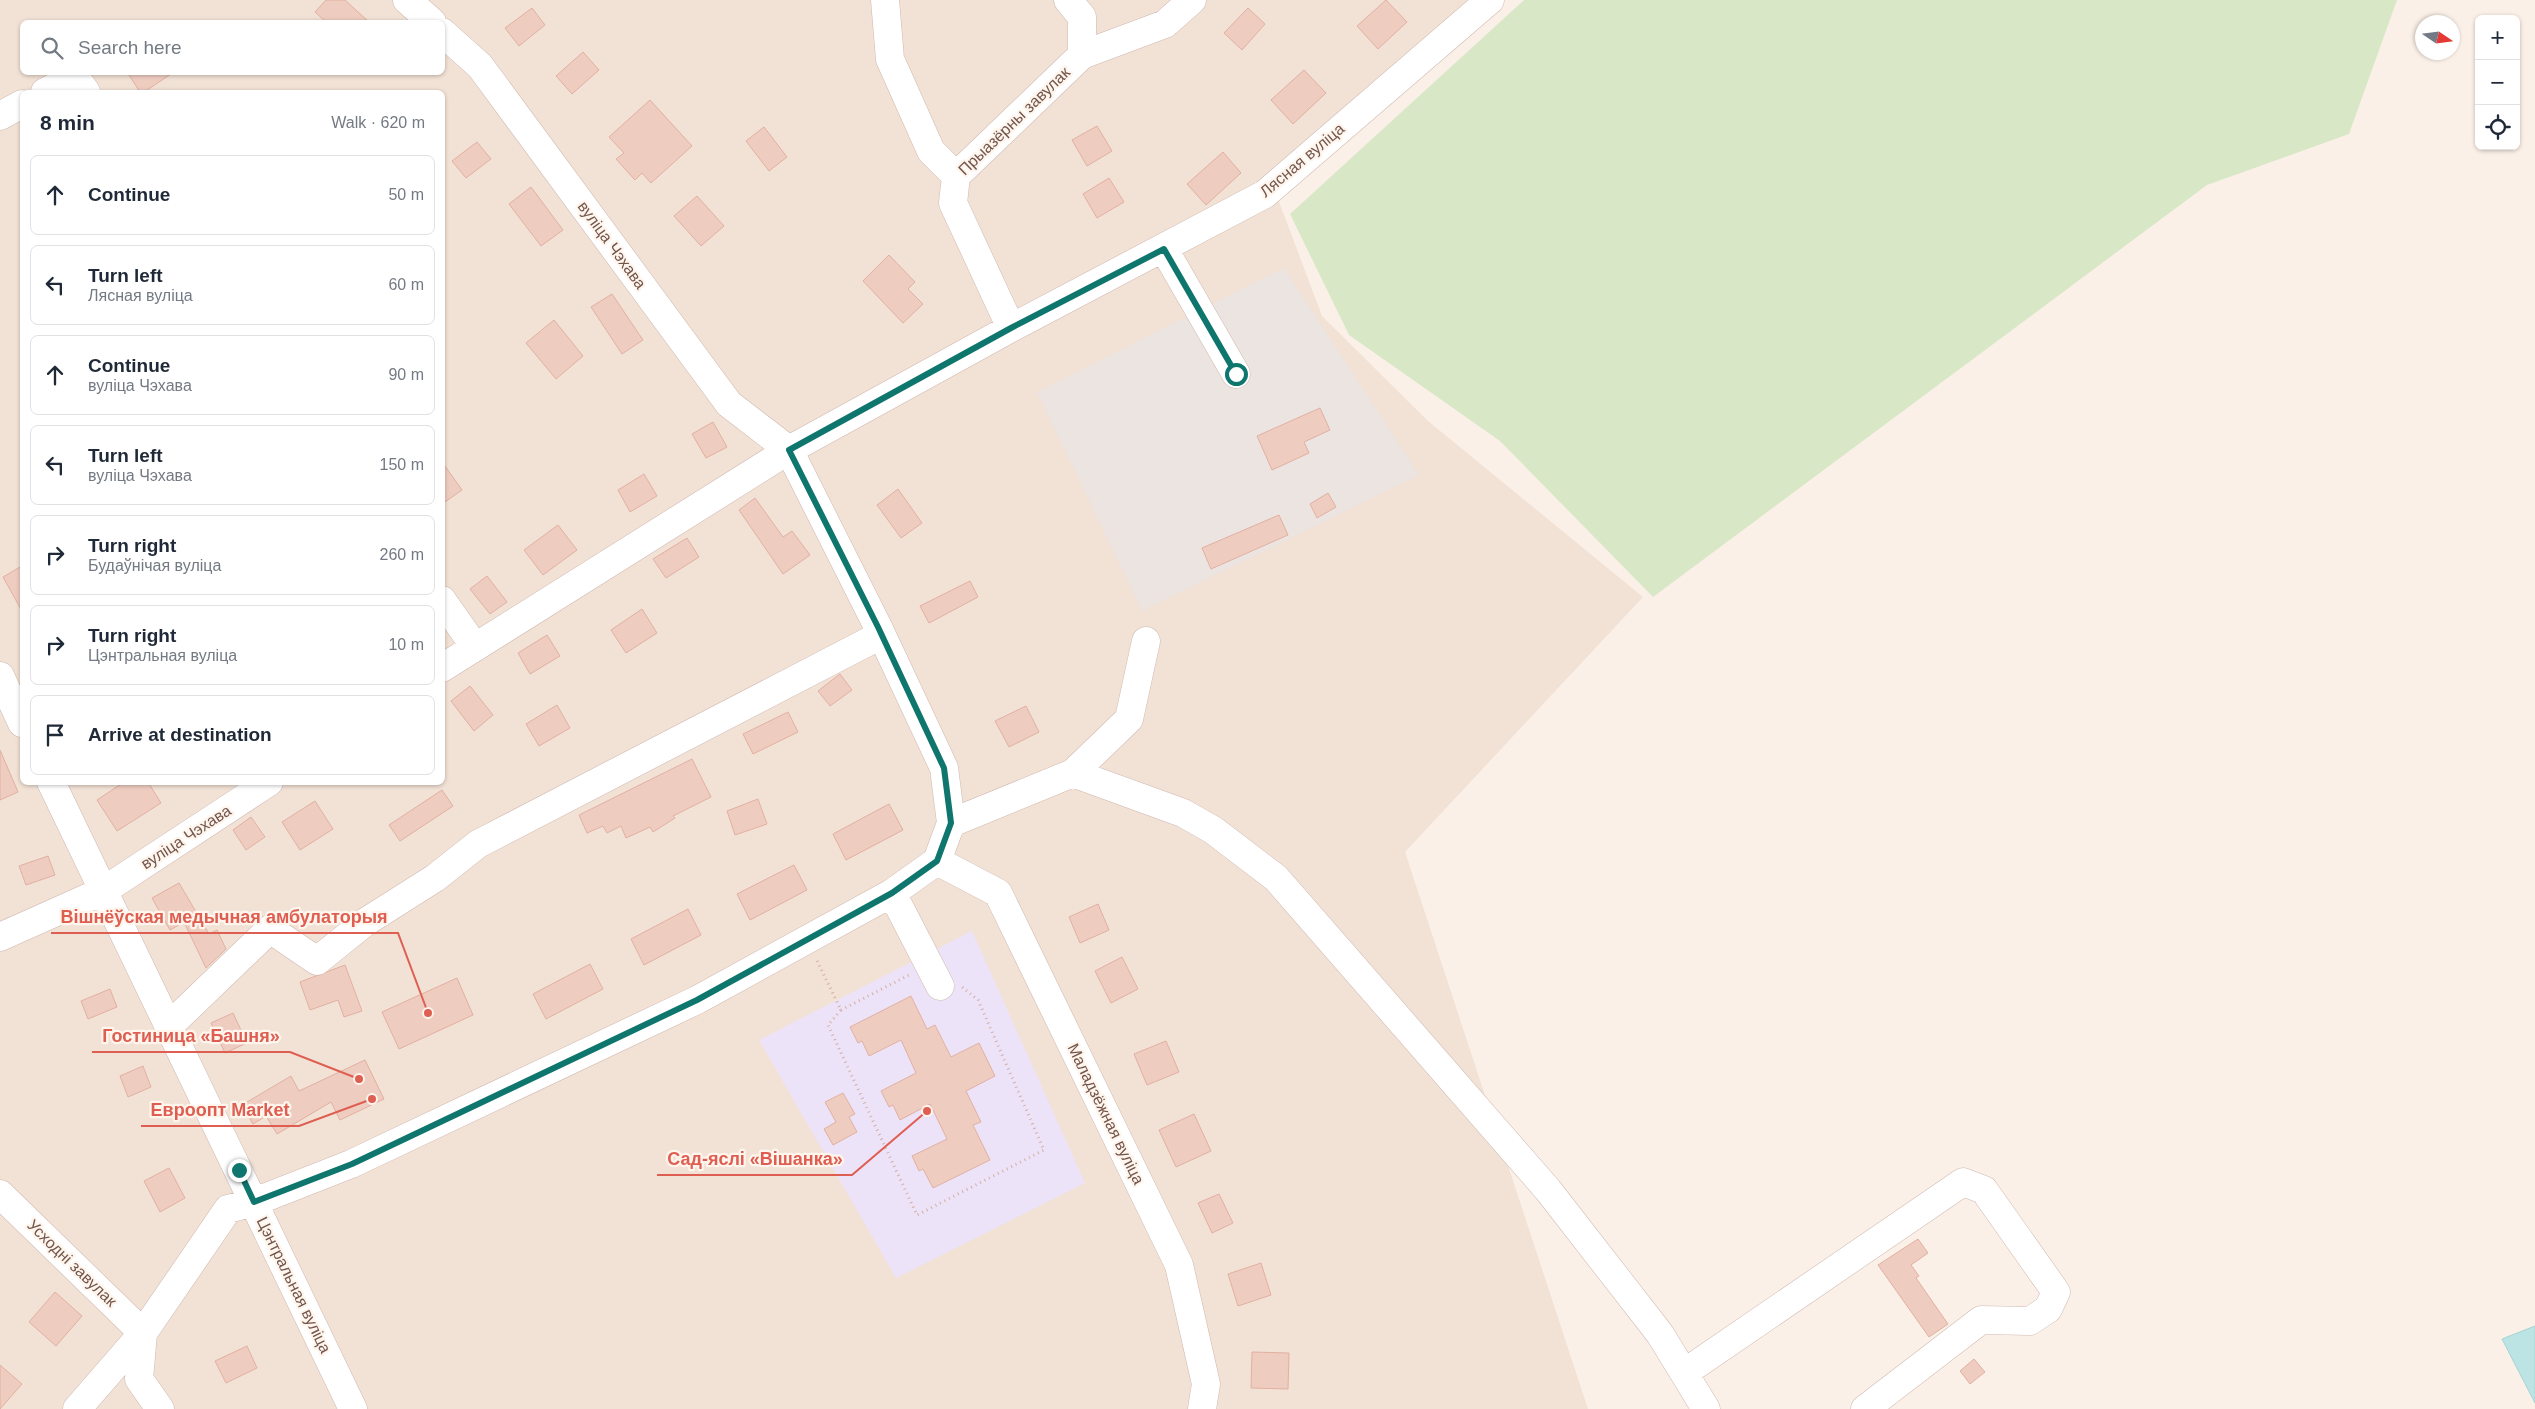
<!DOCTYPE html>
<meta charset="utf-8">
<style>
body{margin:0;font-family:Helvetica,sans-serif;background:#f2f2f3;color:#1f2937}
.controls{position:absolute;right:15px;top:15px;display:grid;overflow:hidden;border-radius:8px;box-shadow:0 1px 4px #0004}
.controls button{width:45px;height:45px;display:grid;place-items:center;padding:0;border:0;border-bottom:1px solid #e0e1e3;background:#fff;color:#1f2937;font:25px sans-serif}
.compass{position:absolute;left:2415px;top:15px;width:45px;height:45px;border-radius:50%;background:#fff;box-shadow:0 1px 4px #0004;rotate:103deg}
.stop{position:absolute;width:15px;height:15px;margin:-11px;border:4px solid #0f766e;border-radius:50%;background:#fff}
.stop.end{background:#0f766e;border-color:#fff;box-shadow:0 1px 5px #0008}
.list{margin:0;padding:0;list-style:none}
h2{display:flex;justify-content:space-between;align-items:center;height:65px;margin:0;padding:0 20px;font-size:21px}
h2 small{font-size:16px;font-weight:400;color:#747a83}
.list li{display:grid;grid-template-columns:32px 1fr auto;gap:15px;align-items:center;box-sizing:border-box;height:80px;margin:0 10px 10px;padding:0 10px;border:1px solid #e0e1e3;border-radius:8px}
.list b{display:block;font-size:19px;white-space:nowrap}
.list p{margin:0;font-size:16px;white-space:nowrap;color:#747a83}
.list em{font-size:16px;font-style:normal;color:#747a83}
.icon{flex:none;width:28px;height:28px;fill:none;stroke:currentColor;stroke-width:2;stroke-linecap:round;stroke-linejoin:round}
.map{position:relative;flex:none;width:2535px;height:1409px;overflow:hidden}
.search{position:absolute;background:#fff;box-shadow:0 1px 4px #0004;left:20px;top:20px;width:425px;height:55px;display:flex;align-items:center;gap:12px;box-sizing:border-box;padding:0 18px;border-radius:8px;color:#747a83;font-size:19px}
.panel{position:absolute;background:#fff;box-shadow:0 1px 4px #0004;left:20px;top:90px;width:425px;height:695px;border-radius:8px}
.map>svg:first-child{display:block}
</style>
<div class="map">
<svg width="2535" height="1409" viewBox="0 0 2535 1409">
<rect width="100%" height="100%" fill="#fbf0e7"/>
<!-- residential -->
<path fill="#f2e1d5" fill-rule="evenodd" d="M 0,0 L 1495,0 L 1275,191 L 1322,316 L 1428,421 L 1643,597 L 1405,852 L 1588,1409 L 0,1409 ZM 22,22 L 442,22 L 442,72 L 22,72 ZM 22,92 L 442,92 L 442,782 L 22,782 Z"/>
<!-- industrial -->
<path fill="#ece4e0" d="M 1284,268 L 1419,475 L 1142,611 L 1037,392 Z"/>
<!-- education -->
<path fill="#ede3f8" d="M 972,931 L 1085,1183 L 896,1278 L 759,1040 Z"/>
<!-- green -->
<path fill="#d8e8c6" d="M 1524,0 L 2397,0 L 2349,134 L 2207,185 L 1653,597 L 1500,441 L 1349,335 L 1290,214 Z"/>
<!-- water -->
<path fill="#bce4e4" stroke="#a3d4d5" d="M 2535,1326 L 2535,1403 L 2502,1339 Z"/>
<!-- building -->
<path fill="#efccc0" stroke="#e1b0a1" d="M 326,0 L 345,0 L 369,22 L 326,22 L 315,12 Z
M 1386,0 L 1407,22 L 1378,49 L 1357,26 Z
M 532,8 L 545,25 L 519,46 L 505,28 Z
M 1248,8 L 1265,24 L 1242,50 L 1224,33 Z
M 583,52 L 599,70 L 572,94 L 556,76 Z
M 1304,70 L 1326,93 L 1293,124 L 1271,100 Z
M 127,72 L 174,72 L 144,92 L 140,92 Z
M 650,100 L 692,146 L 651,183 L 642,173 L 635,180 L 616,159 L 624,153 L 609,137 Z
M 1097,126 L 1112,151 L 1087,166 L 1072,140 Z
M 764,127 L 787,157 L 769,171 L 746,141 Z
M 477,142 L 491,159 L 466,178 L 452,161 Z
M 1223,152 L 1241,173 L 1206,205 L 1187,184 Z
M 1109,178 L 1124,202 L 1097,218 L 1083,194 Z
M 531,187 L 563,230 L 541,246 L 509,204 Z
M 697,196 L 724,226 L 701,246 L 674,216 Z
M 889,255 L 915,282 L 908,289 L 923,304 L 903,323 L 863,281 Z
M 612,294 L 643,340 L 622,354 L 591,307 Z
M 554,320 L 583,356 L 556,379 L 526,343 Z
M 1320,408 L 1330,430 L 1304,442 L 1309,453 L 1272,470 L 1257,436 Z
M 713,422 L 727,447 L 706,458 L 692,434 Z
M 442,462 L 462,490 L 442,504 Z
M 644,474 L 657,496 L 630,512 L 618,490 Z
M 898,489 L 922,523 L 901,538 L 877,505 Z
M 1328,493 L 1336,507 L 1317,518 L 1310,504 Z
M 755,498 L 783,537 L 792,531 L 810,555 L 783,574 L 739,510 Z
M 1279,515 L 1288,535 L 1211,569 L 1202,548 Z
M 558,525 L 577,550 L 543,575 L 524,550 Z
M 687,538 L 699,557 L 666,578 L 653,559 Z
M 22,566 L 22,611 L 3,577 Z
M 487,576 L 507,602 L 490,614 L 470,589 Z
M 970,581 L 978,597 L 929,623 L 920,606 Z
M 642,609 L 657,633 L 626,653 L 611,630 Z
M 547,635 L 560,656 L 530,674 L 518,653 Z
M 840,674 L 852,690 L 830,706 L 818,691 Z
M 470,686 L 493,715 L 474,731 L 451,701 Z
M 557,705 L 570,728 L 539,746 L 526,724 Z
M 1026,706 L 1039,732 L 1009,747 L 995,721 Z
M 788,712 L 798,732 L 753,754 L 743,734 Z
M 0,750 L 18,792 L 0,800 Z
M 692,759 L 711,797 L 673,816 L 675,818 L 653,832 L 650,827 L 626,838 L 621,826 L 607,833 L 603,826 L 587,833 L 579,815 Z
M 124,782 L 148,782 L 161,803 L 117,831 L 97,800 Z
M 442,790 L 453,806 L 400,841 L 389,825 Z
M 758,799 L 767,824 L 735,835 L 727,811 Z
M 315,801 L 333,829 L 300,850 L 282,822 Z
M 889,804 L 903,830 L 846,860 L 833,834 Z
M 251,817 L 265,837 L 246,850 L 233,830 Z
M 48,856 L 55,875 L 26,885 L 19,866 Z
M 794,865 L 807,890 L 750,920 L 737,894 Z
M 179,883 L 209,934 L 217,930 L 226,949 L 206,968 L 184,922 L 170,930 L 152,898 Z
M 1098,904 L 1109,930 L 1080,943 L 1069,917 Z
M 688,909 L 701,935 L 644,965 L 631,939 Z
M 1122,957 L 1138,989 L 1111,1003 L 1095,971 Z
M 590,964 L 603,989 L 546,1019 L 533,994 Z
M 345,965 L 362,1011 L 344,1017 L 338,1000 L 310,1010 L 300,982 Z
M 457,978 L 473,1015 L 399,1049 L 382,1012 Z
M 110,989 L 117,1007 L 88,1019 L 81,1001 Z
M 911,996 L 927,1029 L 935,1025 L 951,1057 L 979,1043 L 995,1076 L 966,1091 L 981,1122 L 973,1125 L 990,1160 L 933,1188 L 923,1169 L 919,1171 L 912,1156 L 947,1139 L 930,1104 L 900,1120 L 893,1105 L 889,1107 L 881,1091 L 916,1073 L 901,1040 L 869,1056 L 862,1041 L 858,1043 L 850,1027 Z
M 233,1013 L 247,1043 L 225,1053 L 211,1023 Z
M 1166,1041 L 1179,1072 L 1147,1085 L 1134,1054 Z
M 365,1060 L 384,1099 L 340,1120 L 331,1102 L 277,1134 L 266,1116 L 253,1124 L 242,1105 L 291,1076 L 299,1091 Z
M 143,1066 L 151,1087 L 128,1097 L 120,1076 Z
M 843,1093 L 855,1114 L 849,1117 L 857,1132 L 833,1145 L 824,1129 L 836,1122 L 825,1102 Z
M 1194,1114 L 1211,1151 L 1176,1167 L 1159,1130 Z
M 169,1168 L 185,1198 L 160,1212 L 144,1181 Z
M 1219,1194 L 1233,1223 L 1212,1233 L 1198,1203 Z
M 1918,1239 L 1928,1253 L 1911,1265 L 1919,1276 L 1916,1278 L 1948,1324 L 1929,1337 L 1878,1265 Z
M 1261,1263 L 1271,1295 L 1238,1306 L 1228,1274 Z
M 55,1292 L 82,1316 L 56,1346 L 29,1322 Z
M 247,1346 L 257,1368 L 226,1383 L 215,1361 Z
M 1252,1352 L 1289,1353 L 1288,1389 L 1251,1388 Z
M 1974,1359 L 1985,1372 L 1970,1384 L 1960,1371 Z
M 0,1365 L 22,1384 L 0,1409 Z"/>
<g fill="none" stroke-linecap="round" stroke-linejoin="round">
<!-- minor casing -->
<g stroke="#cfb9b0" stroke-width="29">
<path id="minor" d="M 407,0 L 432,22
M 885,0 L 890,59 L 931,151 L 956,176
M 442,32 L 480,66 L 729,404 L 789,450 L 878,627 L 944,768 L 951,823 L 937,861
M 1082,55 L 1165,24 L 1192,0
M 45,92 L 57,86 L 81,85 L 86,92
M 0,116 L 22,104
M 1164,249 L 1236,374
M 1011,328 L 953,203 L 956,176 L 1082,55 L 1082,17 L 1068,0
M 442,600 L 475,647
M 442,668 L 789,450 L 1011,328 L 1265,194 L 1490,0
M 0,676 L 22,723
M 1073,773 L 1183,813 L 1213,830 L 1276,878 L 1548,1190 L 1660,1334 L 1706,1409
M 51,782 L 353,1409
M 951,823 L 1073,773 L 1129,719 L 1146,641
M 937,861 L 998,893 L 1179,1265 L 1206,1384 L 1202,1409
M 892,893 L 940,986
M 0,937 L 103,891 L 269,782
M 169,1026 L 270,929 L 317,961 L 364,923 L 435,878 L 478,844 L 881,635
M 0,1194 L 143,1333 L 139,1379 L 160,1409
M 1684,1373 L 1963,1182 L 1984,1190 L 2056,1292 L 2048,1309 L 2030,1321 L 1981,1320 L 1865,1409
M 77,1409 L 143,1333 L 228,1209 L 254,1202 L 351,1164 L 697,1000 L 892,893 L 937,861"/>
</g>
<!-- path -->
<path stroke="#d4afa3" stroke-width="3" stroke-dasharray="1 4" stroke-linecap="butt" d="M 817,961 L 841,1010 L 828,1025 L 917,1215 L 1044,1150 L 978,1000 L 962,987
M 841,1010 L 909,975"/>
<!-- minor -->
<use href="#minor" stroke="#fff" stroke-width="28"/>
</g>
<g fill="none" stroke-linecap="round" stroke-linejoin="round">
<!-- route -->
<path stroke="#0f766e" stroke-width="6" d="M 239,1170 L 254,1202 L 352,1164 L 697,1000 L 892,893 L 937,861 L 951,823 L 944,768 L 878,627 L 789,450 L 1011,328 L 1164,249 L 1236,374"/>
</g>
<g text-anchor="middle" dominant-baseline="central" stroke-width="4.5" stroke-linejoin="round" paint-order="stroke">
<!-- street labels -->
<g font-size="16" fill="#73554c" stroke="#fef5ed">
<text transform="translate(1014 121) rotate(-44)">Прыазёрны завулак</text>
<text transform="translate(1302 160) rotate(-40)">Лясная вуліца</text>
<text transform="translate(612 245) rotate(54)">вуліца Чэхава</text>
<text transform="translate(186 837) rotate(-33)">вуліца Чэхава</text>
<text transform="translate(1106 1114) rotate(64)">Маладзёжная вуліца</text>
<text transform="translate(72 1263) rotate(44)">Усходні завулак</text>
<text transform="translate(294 1285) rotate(64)">Цэнтральная вуліца</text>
</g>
</g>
<!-- callouts -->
<path fill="none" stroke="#df5e52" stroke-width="2" d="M428 1013L398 933H51M359 1079L290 1052H92M372 1099L299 1126H141M927 1111L852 1175H657"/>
<g fill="#df5e52" stroke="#fef5ed" stroke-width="2">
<circle cx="428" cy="1013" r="5"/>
<circle cx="359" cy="1079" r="5"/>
<circle cx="372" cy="1099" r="5"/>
<circle cx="927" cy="1111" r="5"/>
</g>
<g font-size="18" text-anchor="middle" font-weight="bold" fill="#df5e52" stroke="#fef5ed" stroke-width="4.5" stroke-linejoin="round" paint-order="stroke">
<text x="224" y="923">Вішнёўская медычная амбулаторыя</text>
<text x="191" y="1042">Гостиница «Башня»</text>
<text x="220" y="1116">Евроопт Market</text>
<text x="755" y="1165">Сад-яслі «Вішанка»</text>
</g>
</svg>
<div class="controls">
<button>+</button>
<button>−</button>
<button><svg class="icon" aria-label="locate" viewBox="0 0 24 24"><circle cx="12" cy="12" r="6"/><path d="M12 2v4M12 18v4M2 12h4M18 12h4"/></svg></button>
</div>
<svg class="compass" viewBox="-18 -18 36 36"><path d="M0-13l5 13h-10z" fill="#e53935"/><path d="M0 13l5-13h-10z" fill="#747a83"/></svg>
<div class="stop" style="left:1236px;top:374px"></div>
<div class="stop end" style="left:239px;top:1170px"></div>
<div class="search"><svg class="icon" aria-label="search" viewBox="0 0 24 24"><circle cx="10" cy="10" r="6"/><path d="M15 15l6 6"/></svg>Search here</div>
<section class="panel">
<h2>8 min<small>Walk · 620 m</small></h2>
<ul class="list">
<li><svg class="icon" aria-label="ahead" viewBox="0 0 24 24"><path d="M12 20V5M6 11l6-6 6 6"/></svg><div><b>Continue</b></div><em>50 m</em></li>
<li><svg class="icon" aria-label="left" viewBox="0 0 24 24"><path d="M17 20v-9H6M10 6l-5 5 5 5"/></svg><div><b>Turn left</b><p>Лясная вуліца</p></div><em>60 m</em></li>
<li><svg class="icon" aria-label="ahead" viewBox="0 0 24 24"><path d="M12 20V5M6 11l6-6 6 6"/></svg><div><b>Continue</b><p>вуліца Чэхава</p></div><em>90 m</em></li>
<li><svg class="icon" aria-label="left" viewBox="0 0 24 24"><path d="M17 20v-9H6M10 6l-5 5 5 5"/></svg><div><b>Turn left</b><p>вуліца Чэхава</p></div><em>150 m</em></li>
<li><svg class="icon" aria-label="right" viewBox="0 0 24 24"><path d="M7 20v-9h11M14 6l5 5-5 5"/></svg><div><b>Turn right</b><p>Будаўнічая вуліца</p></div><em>260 m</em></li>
<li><svg class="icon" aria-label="right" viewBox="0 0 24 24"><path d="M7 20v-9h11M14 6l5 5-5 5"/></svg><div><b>Turn right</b><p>Цэнтральная вуліца</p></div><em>10 m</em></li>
<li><svg class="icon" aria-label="arrive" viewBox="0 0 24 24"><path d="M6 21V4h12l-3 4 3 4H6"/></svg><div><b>Arrive at destination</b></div></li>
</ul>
</section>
</div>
